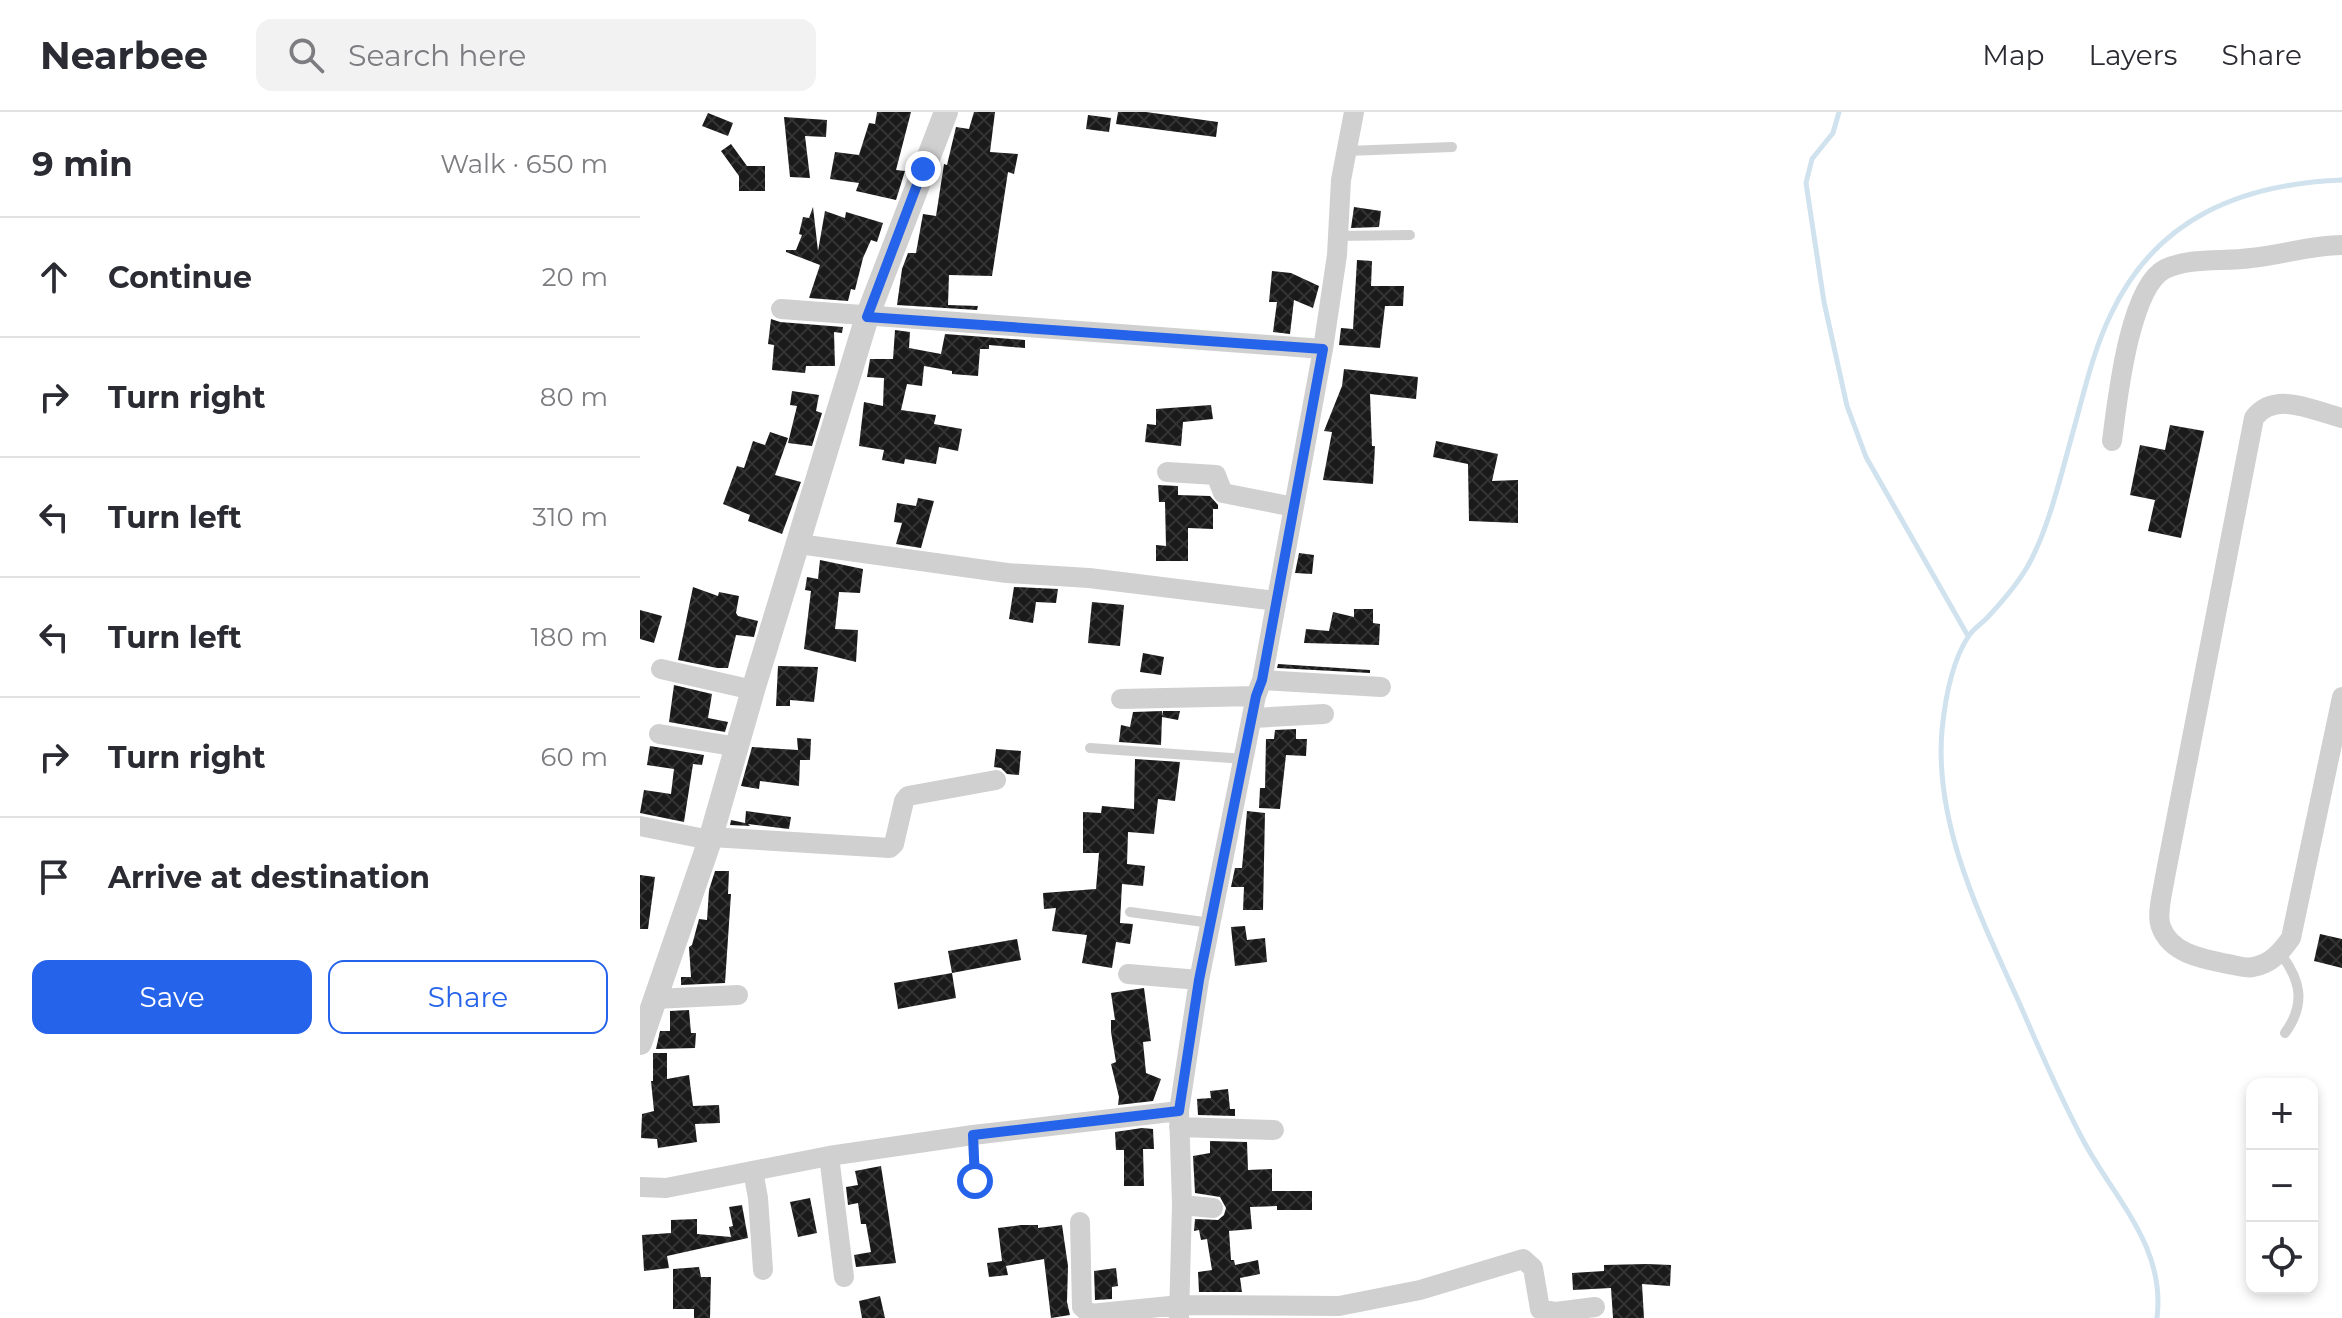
<!DOCTYPE html>
<meta charset="utf-8">
<style>
body{margin:0;font-family:Montserrat,sans-serif;background:#f2f2f3;color:#2b2b33}
.controls{position:absolute;right:24px;bottom:24px;display:grid;overflow:hidden;border-radius:16px;box-shadow:0 4px 12px #0003}
.controls button{width:72px;height:72px;display:grid;place-items:center;padding:0;border:0;border-bottom:2px solid #e1e1e2;background:#fff;color:#2b2b33;font:40px sans-serif}
.stop{position:absolute;width:24px;height:24px;margin:-18px;border:6px solid #2563eb;border-radius:50%;background:#fff}
.stop.end{background:#2563eb;border-color:#fff;box-shadow:0 2px 8px #0008}
.list{margin:0;padding:0;list-style:none}
h2{display:flex;justify-content:space-between;align-items:center;height:104px;margin:0;padding:0 32px;font-size:34px}
h2 small{font-size:26px;font-weight:400;color:#7c7c81}
.list li{display:grid;grid-template-columns:52px 1fr auto;gap:24px;align-items:center;box-sizing:border-box;height:120px;padding:0 32px;border-top:2px solid #e1e1e2}
.list b{display:block;font-size:30px;white-space:nowrap}
.list em{font-size:26px;font-style:normal;color:#7c7c81}
.actions{display:flex;gap:16px;padding:24px 32px}
.actions a{flex:1;padding:18px 0;border:2px solid #2563eb;border-radius:16px;text-align:center;font-size:28px;color:#2563eb}
.actions .main{background:#2563eb;color:#fff}
.icon{flex:none;width:44px;height:44px;fill:none;stroke:currentColor;stroke-width:2;stroke-linecap:round;stroke-linejoin:round}
.map{position:relative;flex:none;width:1702px;height:1206px;overflow:hidden}
header{display:flex;align-items:center;gap:48px;box-sizing:border-box;height:112px;padding:0 40px;background:#fff;border-bottom:2px solid #e1e1e2}
header strong{font-size:38px}
nav{display:flex;gap:44px;margin-inline-start:auto;font-size:28px}
.search{width:560px;height:72px;background:#f2f2f3;display:flex;align-items:center;gap:20px;box-sizing:border-box;padding:0 28px;border-radius:16px;color:#7c7c81;font-size:30px}
main{display:flex}
aside{flex:1;background:#fff}
.map>svg:first-child{display:block}
</style>
<header>
<strong>Nearbee</strong>
<div class="search"><svg class="icon" aria-label="search" viewBox="0 0 24 24"><circle cx="10" cy="10" r="6"/><path d="M15 15l6 6"/></svg>Search here</div>
<nav><a>Map</a><a>Layers</a><a>Share</a></nav>
</header>
<main>
<aside>
<h2>9 min<small>Walk · 650 m</small></h2>
<ul class="list">
<li><svg class="icon" aria-label="ahead" viewBox="0 0 24 24"><path d="M12 20V5M6 11l6-6 6 6"/></svg><div><b>Continue</b></div><em>20 m</em></li>
<li><svg class="icon" aria-label="right" viewBox="0 0 24 24"><path d="M7 20v-9h11M14 6l5 5-5 5"/></svg><div><b>Turn right</b></div><em>80 m</em></li>
<li><svg class="icon" aria-label="left" viewBox="0 0 24 24"><path d="M17 20v-9H6M10 6l-5 5 5 5"/></svg><div><b>Turn left</b></div><em>310 m</em></li>
<li><svg class="icon" aria-label="left" viewBox="0 0 24 24"><path d="M17 20v-9H6M10 6l-5 5 5 5"/></svg><div><b>Turn left</b></div><em>180 m</em></li>
<li><svg class="icon" aria-label="right" viewBox="0 0 24 24"><path d="M7 20v-9h11M14 6l5 5-5 5"/></svg><div><b>Turn right</b></div><em>60 m</em></li>
<li><svg class="icon" aria-label="arrive" viewBox="0 0 24 24"><path d="M6 21V4h12l-3 4 3 4H6"/></svg><div><b>Arrive at destination</b></div></li>
</ul>
<div class="actions"><a class="main">Save</a><a>Share</a></div>
</aside>
<div class="map">
<svg width="1702" height="1206" viewBox="0 0 1702 1206">
<defs>
<pattern id="building-cross-hatch" width="8" height="8" patternUnits="userSpaceOnUse" patternTransform="scale(2)"><rect width="8" height="8" fill="#1a1a1a"/><path d="M0 0l8 8M0 8l8-8" fill="none" stroke="#333"/></pattern>
</defs>
<rect width="100%" height="100%" fill="#fff"/>
<g fill="none" stroke-linecap="round" stroke-linejoin="round">
<!-- stream -->
<path stroke="#cfe2ee" stroke-width="5" d="M 1199,0 L 1193,21 L 1172,47 L 1166,71 L 1184,190 L 1207,294 L 1226,345 L 1328,524
M 1517,1206 C 1526,1133 1473,1086 1442,1026 C 1418,981 1398,934 1378,888 C 1340,804 1294,712 1302,618 C 1305,588 1311,551 1328,525 C 1332,518 1341,512 1347,506 C 1361,491 1375,475 1386,457 C 1407,422 1420,367 1431,327 C 1443,285 1452,241 1471,202 C 1516,106 1601,72 1702,68"/>
</g>
<!-- building -->
<path fill="url(#building-cross-hatch)" d="M 237,0 L 271,0 L 256,58 L 265,59 L 256,88 L 216,79 L 219,71 L 190,67 L 195,40 L 219,43 L 229,11 L 235,12 Z
M 334,0 L 355,0 L 350,40 L 378,42 L 374,62 L 368,60 L 352,164 L 309,163 L 308,193 L 338,194 L 337,198 L 257,193 L 262,157 L 268,141 L 276,141 L 283,102 L 296,104 L 304,52 L 307,53 L 316,15 L 329,17 Z
M 478,0 L 506,0 L 578,10 L 576,25 L 476,12 Z
M 68,1 L 93,11 L 88,24 L 62,14 Z
M 448,3 L 471,6 L 469,20 L 446,17 Z
M 144,5 L 187,8 L 186,25 L 165,24 L 170,66 L 150,65 Z
M 91,32 L 107,54 L 125,54 L 125,79 L 99,79 L 99,64 L 81,39 Z
M 173,95 L 178,139 L 185,99 L 205,106 L 206,100 L 243,111 L 237,130 L 231,128 L 223,146 L 215,178 L 211,177 L 208,189 L 169,186 L 180,153 L 146,140 L 146,138 L 156,138 L 162,123 L 159,122 L 163,105 L 169,106 Z
M 714,95 L 741,99 L 739,115 L 711,116 Z
M 717,148 L 732,149 L 731,174 L 764,174 L 763,194 L 745,194 L 740,236 L 699,233 L 701,216 L 713,217 Z
M 632,159 L 651,161 L 679,174 L 673,196 L 654,188 L 650,222 L 633,220 L 637,190 L 629,190 Z
M 131,207 L 140,210 L 203,215 L 202,221 L 194,220 L 195,254 L 166,254 L 165,261 L 132,258 L 134,233 L 128,232 Z
M 255,218 L 270,220 L 269,236 L 301,242 L 305,222 L 385,228 L 385,236 L 349,233 L 349,237 L 340,237 L 338,264 L 312,262 L 312,259 L 284,254 L 282,274 L 267,272 L 261,298 L 296,303 L 294,312 L 322,317 L 318,339 L 299,335 L 296,352 L 265,347 L 264,352 L 242,348 L 244,338 L 219,334 L 224,290 L 243,294 L 244,266 L 227,265 L 230,247 L 253,247 Z
M 704,257 L 778,265 L 776,287 L 730,282 L 732,334 L 735,334 L 733,372 L 683,368 L 692,320 L 684,319 L 702,274 Z
M 152,279 L 179,283 L 176,299 L 182,301 L 172,334 L 148,331 L 157,294 L 150,293 Z
M 571,293 L 573,307 L 543,310 L 541,334 L 505,330 L 507,312 L 516,313 L 516,297 Z
M 1530,313 L 1564,319 L 1541,426 L 1508,419 L 1515,388 L 1490,383 L 1500,333 L 1525,338 Z
M 130,320 L 148,326 L 135,363 L 161,370 L 142,422 L 108,409 L 110,403 L 83,392 L 97,354 L 104,356 L 113,329 L 125,333 Z
M 796,329 L 858,342 L 852,369 L 878,368 L 878,411 L 829,409 L 828,352 L 793,345 Z
M 518,373 L 538,374 L 538,383 L 570,384 L 578,393 L 578,397 L 573,397 L 573,417 L 548,416 L 548,449 L 516,449 L 516,433 L 526,434 L 525,390 L 519,390 Z
M 278,386 L 294,389 L 281,436 L 256,432 L 262,411 L 254,410 L 257,391 L 276,394 Z
M 659,441 L 674,443 L 672,462 L 655,461 Z
M 180,448 L 223,457 L 220,481 L 199,480 L 195,517 L 218,518 L 216,550 L 164,537 L 171,479 L 165,478 L 167,465 L 178,467 Z
M 53,475 L 78,484 L 79,480 L 99,484 L 96,501 L 98,504 L 118,509 L 114,525 L 96,523 L 88,556 L 77,556 L 38,548 Z
M 374,475 L 418,477 L 416,491 L 396,490 L 393,511 L 369,507 Z
M 452,490 L 484,493 L 480,534 L 448,531 Z
M 714,497 L 733,497 L 733,511 L 740,512 L 739,533 L 664,531 L 666,517 L 689,519 L 693,500 L 714,505 Z
M 0,498 L 22,504 L 14,531 L 0,527 Z
M 503,541 L 524,545 L 521,563 L 500,560 Z
M 638,552 L 730,558 L 730,561 L 637,556 Z
M 138,554 L 178,555 L 174,590 L 150,588 L 150,594 L 136,594 Z
M 34,573 L 72,582 L 68,606 L 88,610 L 85,620 L 29,610 Z
M 522,599 L 522,604 L 523,599 L 540,599 L 538,608 L 522,605 L 521,633 L 479,630 L 481,613 L 490,615 L 493,600 Z
M 656,617 L 656,627 L 667,627 L 666,644 L 646,643 L 640,697 L 619,696 L 620,676 L 625,676 L 626,627 L 634,627 L 635,618 Z
M 157,626 L 171,627 L 170,648 L 160,648 L 159,674 L 120,669 L 119,677 L 101,674 L 112,635 L 158,638 Z
M 10,634 L 64,643 L 62,653 L 53,652 L 44,710 L 0,701 L 4,678 L 31,682 L 34,657 L 7,653 Z
M 356,637 L 381,639 L 379,663 L 367,662 L 361,656 L 354,655 Z
M 495,647 L 540,650 L 535,689 L 518,687 L 514,722 L 488,720 L 487,752 L 505,754 L 503,774 L 482,772 L 480,811 L 493,812 L 490,832 L 476,830 L 472,856 L 442,851 L 447,823 L 412,819 L 416,796 L 404,797 L 403,781 L 456,777 L 459,741 L 443,741 L 443,700 L 461,701 L 462,694 L 494,697 Z
M 106,699 L 151,705 L 149,717 L 108,712 L 110,714 L 90,713 L 91,708 L 105,711 Z
M 607,699 L 625,701 L 623,798 L 603,798 L 604,775 L 591,775 L 595,756 L 602,756 Z
M 75,759 L 89,759 L 88,782 L 91,782 L 85,871 L 41,873 L 41,865 L 51,865 L 49,835 L 52,833 L 59,807 L 67,808 L 69,778 Z
M 0,763 L 15,765 L 8,817 L 0,817 Z
M 605,814 L 607,828 L 625,826 L 627,850 L 595,854 L 591,815 Z
M 1680,822 L 1702,827 L 1702,856 L 1674,849 Z
M 377,827 L 381,848 L 312,861 L 308,839 Z
M 312,861 L 316,886 L 258,897 L 254,871 Z
M 504,876 L 511,929 L 503,930 L 506,961 L 521,967 L 513,989 L 478,993 L 479,985 L 471,952 L 476,950 L 471,920 L 471,908 L 475,908 L 471,881 Z
M 49,898 L 51,921 L 56,921 L 55,936 L 16,937 L 20,919 L 30,919 L 30,899 Z
M 13,941 L 27,941 L 27,967 L 49,963 L 53,994 L 79,993 L 80,1011 L 55,1012 L 57,1030 L 18,1036 L 17,1027 L 1,1026 L 2,1002 L 14,999 L 11,969 L 13,969 Z
M 588,977 L 590,997 L 595,997 L 595,1004 L 558,1003 L 557,987 L 571,986 L 570,979 Z
M 502,1016 L 513,1017 L 514,1037 L 503,1037 L 504,1074 L 484,1074 L 484,1038 L 476,1038 L 475,1020 Z
M 570,1029 L 607,1030 L 608,1058 L 632,1057 L 632,1079 L 672,1079 L 672,1098 L 637,1098 L 637,1094 L 610,1095 L 612,1117 L 589,1119 L 591,1148 L 594,1148 L 595,1153 L 618,1148 L 620,1162 L 600,1166 L 602,1180 L 559,1180 L 558,1160 L 572,1158 L 567,1127 L 561,1128 L 559,1118 L 554,1119 L 555,1107 L 578,1108 L 584,1103 L 586,1096 L 580,1085 L 555,1081 L 553,1044 L 570,1041 Z
M 241,1054 L 256,1151 L 216,1155 L 214,1143 L 231,1140 L 226,1112 L 221,1112 L 218,1091 L 208,1093 L 206,1075 L 218,1073 L 215,1059 Z
M 170,1086 L 177,1121 L 158,1125 L 150,1090 Z
M 102,1093 L 108,1126 L 27,1144 L 29,1156 L 4,1159 L 2,1123 L 31,1121 L 31,1108 L 57,1107 L 57,1122 L 91,1125 L 89,1115 L 93,1114 L 89,1095 Z
M 381,1113 L 398,1113 L 398,1116 L 422,1113 L 428,1154 L 427,1190 L 430,1203 L 411,1206 L 404,1147 L 366,1154 L 368,1163 L 349,1165 L 347,1151 L 362,1149 L 358,1116 Z
M 1007,1152 L 1031,1153 L 1030,1174 L 1002,1172 L 1004,1206 L 973,1206 L 971,1176 L 933,1178 L 932,1161 L 964,1159 L 964,1153 Z
M 59,1155 L 61,1165 L 71,1165 L 70,1206 L 54,1206 L 54,1197 L 33,1197 L 33,1157 Z
M 476,1156 L 478,1174 L 472,1175 L 472,1187 L 455,1188 L 454,1159 Z
M 240,1184 L 245,1206 L 222,1206 L 219,1189 Z"/>
<g fill="none" stroke-linecap="round" stroke-linejoin="round">
<!-- service -->
<path stroke="#d0d0d0" stroke-width="10" d="M 707,39 L 812,35
M 697,124 L 770,123
M 450,636 L 605,647
M 490,800 L 571,811
M 1640,841 C 1661,868 1666,892 1645,921
M 333,1023 L 335,1069"/>
<!-- minor -->
<path stroke="#d0d0d0" stroke-width="20" d="M 141,197 L 683,237
M 1702,306 C 1674,299 1635,278 1614,306 L 1525,765 C 1523,779 1516,802 1521,815 C 1531,842 1563,847 1588,852 C 1596,853 1605,857 1613,855 C 1631,852 1641,840 1651,826 L 1702,585
M 1472,329 C 1477,291 1489,175 1525,157 C 1550,145 1584,150 1611,146 C 1641,143 1672,133 1702,133
M 527,360 L 576,363 L 583,381 L 654,395
M 159,432 L 367,461 L 449,466 L 636,489
M 21,557 L 113,578
M 622,568 L 741,575
M 481,587 L 616,584
M 613,606 L 684,602
M 19,622 L 98,635
M 0,714 L 70,728
M 71,725 L 250,736 L 254,732 L 264,689 L 268,684 L 356,668
M 488,862 L 559,868
M 15,887 L 98,883
M 539,1015 L 634,1018
M 189,1044 L 204,1165
M 113,1059 L 118,1086 L 123,1158
M 0,1075 L 26,1076 L 189,1044 L 333,1023 L 539,999
M 542,1093 L 573,1096
M 440,1110 L 442,1195 L 450,1202 L 540,1193 L 699,1194 L 780,1178 L 883,1147 L 893,1156 L 900,1197 L 916,1200 L 955,1195
M 539,1206 L 542,1093 L 539,999 L 559,868 L 616,584 L 622,568 L 683,237 L 697,143 L 701,68 L 714,0"/>
<!-- tertiary -->
<path stroke="#d0d0d0" stroke-width="24" d="M 0,931 L 70,728 L 113,578 L 227,205 L 306,0"/>
</g>
<g fill="none" stroke-linecap="round" stroke-linejoin="round">
<!-- route -->
<path stroke="#2563eb" stroke-width="10" d="M 283,57 L 227,205 L 683,237 L 622,568 L 616,584 L 559,868 L 539,999 L 333,1023 L 335,1069"/>
</g>
</svg>
<div class="controls">
<button>+</button>
<button>−</button>
<button><svg class="icon" aria-label="locate" viewBox="0 0 24 24"><circle cx="12" cy="12" r="6"/><path d="M12 2v4M12 18v4M2 12h4M18 12h4"/></svg></button>
</div>
<div class="stop" style="left:335px;top:1069px"></div>
<div class="stop end" style="left:283px;top:57px"></div>
</div>
</main>
